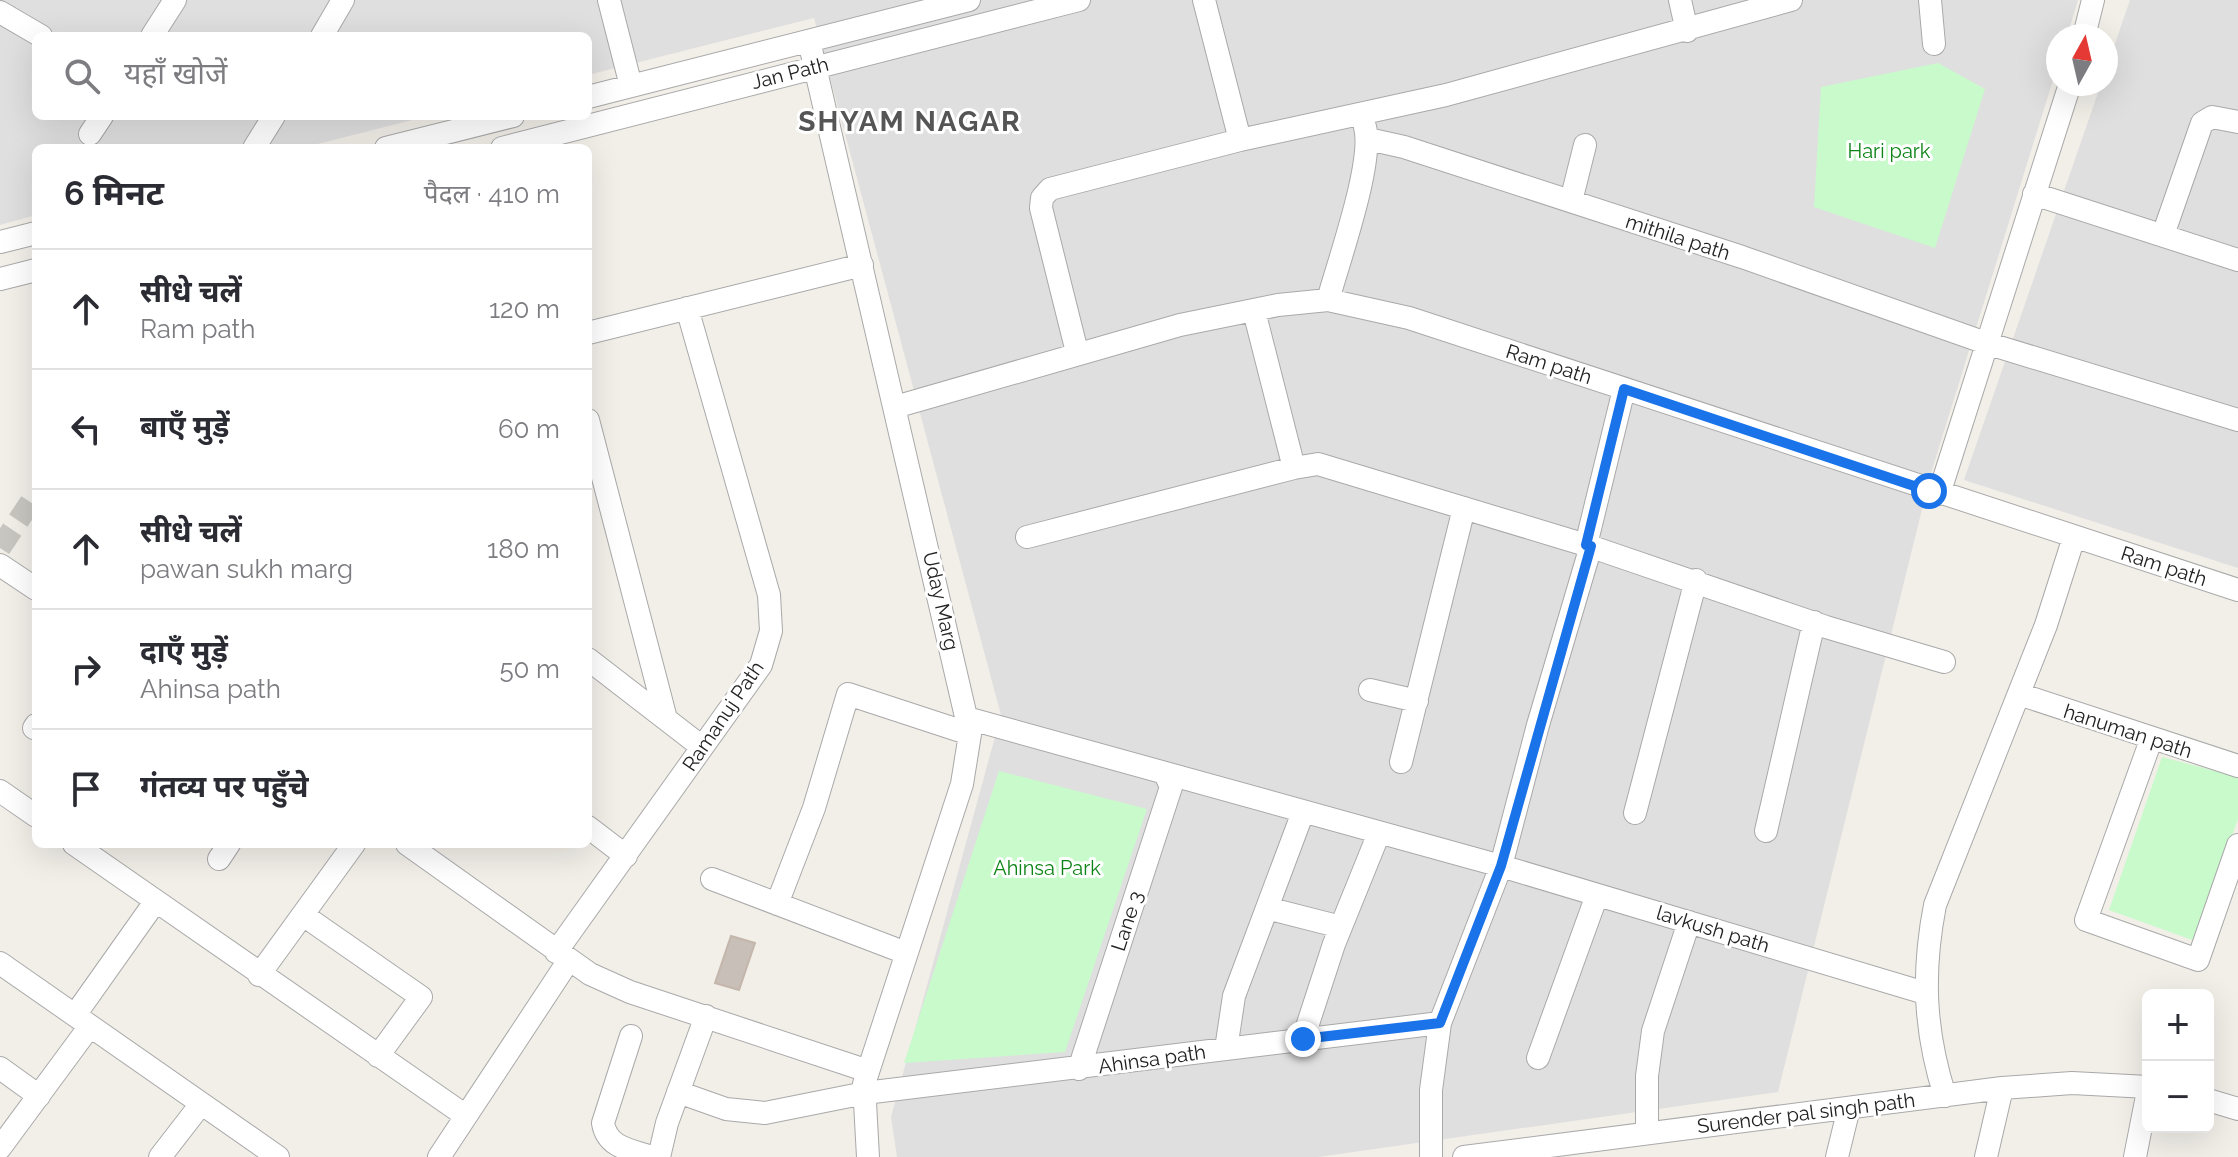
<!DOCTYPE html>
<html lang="hi">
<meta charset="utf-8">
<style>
body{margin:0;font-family:Raleway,"Noto Sans Devanagari",sans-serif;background:#f2f2f3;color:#2b2b33}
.controls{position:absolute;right:24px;bottom:24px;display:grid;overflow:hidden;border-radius:12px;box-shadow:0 8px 32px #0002}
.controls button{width:72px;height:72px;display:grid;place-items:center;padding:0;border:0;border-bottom:2px solid #e1e1e2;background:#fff;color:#2b2b33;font:40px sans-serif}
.compass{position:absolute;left:2046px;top:24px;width:72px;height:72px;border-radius:50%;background:#fff;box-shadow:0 8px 32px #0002;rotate:8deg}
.stop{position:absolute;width:24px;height:24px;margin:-18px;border:6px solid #1a73e8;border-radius:50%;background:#fff}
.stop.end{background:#1a73e8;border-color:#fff;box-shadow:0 2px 8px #0008}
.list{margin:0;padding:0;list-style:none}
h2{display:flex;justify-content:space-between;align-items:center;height:104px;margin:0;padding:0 32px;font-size:34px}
h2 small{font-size:26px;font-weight:400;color:#7c7c81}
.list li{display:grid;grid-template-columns:52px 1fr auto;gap:24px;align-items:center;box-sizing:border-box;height:120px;padding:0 32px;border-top:2px solid #e1e1e2}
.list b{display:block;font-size:30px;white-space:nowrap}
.list p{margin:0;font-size:26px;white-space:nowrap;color:#7c7c81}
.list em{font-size:26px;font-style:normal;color:#7c7c81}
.icon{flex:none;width:44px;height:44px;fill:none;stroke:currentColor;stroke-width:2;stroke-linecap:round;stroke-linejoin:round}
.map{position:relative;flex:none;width:2238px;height:1157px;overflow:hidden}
.search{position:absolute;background:#fff;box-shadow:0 8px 32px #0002;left:32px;top:32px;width:560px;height:88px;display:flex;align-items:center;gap:20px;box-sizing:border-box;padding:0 28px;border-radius:12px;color:#7c7c81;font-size:30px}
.panel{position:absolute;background:#fff;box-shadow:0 8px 32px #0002;left:32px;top:144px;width:560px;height:704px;border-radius:12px}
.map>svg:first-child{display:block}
</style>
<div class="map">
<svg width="2238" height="1157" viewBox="0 0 2238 1157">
<rect width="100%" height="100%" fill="#f2efe9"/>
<!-- residential -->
<path fill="#e0dfdf" d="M 0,0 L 2078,0 L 2067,36 L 2058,36 L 2058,64 L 1931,473 L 1778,1092 L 1318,1157 L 897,1157 L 891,1117 L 1001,715 L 814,18 L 588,75 L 588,36 L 36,36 L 36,116 L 428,116 L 302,148 L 36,148 L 36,215 L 0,225 Z
M 2130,0 L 2238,0 L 2238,568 L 1964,480 L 2101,84 L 2106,84 L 2106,70 Z"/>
<!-- park -->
<path fill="#c8facc" d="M 1938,63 L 1985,89 L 1935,248 L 1814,207 L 1821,87 Z
M 2162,757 L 2238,777 L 2238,819 L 2195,941 L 2109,910 Z
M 999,771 L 1147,809 L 1065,1052 L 904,1063 Z"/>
<!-- building -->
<path fill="#c7bfb8" stroke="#c4b6ab" stroke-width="2" d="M 731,936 L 755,943 L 739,990 L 715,983 Z"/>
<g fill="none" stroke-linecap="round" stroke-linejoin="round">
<!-- minor-tunnel -->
<path stroke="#c8c6c1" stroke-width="22" stroke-dasharray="22 11" stroke-linecap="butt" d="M 0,548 L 36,494"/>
<!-- minor casing -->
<g stroke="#a9a9a9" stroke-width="24">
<path id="minor" d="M 609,0 L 631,86
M 1680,0 L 1687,31
M 1930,0 L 1934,44
M 0,12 L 41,36
M 152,36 L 175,0
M 322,36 L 343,0
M 2084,36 L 2093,0
M 809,41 L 970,734 L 962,784 L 864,1084 L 868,1157
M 588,97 L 969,0
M 90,134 L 102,116
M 1368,139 L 1404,147 L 1742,257 L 1986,343 L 2238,420
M 1240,140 L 1446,95 L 1791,0
M 254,148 L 274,116
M 386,148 L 513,116
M 502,148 L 1079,0
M 2034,194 L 2238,260
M 1571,201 L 1585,145
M 2163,235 L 2202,123 L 2212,117 L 2238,122
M 0,242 L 36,233
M 0,279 L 36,270
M 1328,300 C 1339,260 1374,162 1365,127
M 588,333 L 862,265
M 1077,352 L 1041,208 L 1042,198 L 1050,189 L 1240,140 L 1204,0
M 895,407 L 1180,325 L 1278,305 L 1328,300 L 1409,318 L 2238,590
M 588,420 L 665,715
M 1294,468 L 1318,464 L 1586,545 L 1624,389
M 1939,494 L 2070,84
M 1027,537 L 1294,468 L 1254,311
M 1586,545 L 1826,627 L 1944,662
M 0,565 L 36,589
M 588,659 L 702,747
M 1370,690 L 1417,701
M 2019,694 L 2238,766
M 967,718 L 1501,866 L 1925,993
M 34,728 L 36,725
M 2151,740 L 2086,920 L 2198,960 L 2238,845
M 1401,762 L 1464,508
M 0,791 L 36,816
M 1635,813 L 1696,580
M 588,827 L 626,856
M 1766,831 L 1814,622
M 74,844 L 466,1116
M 407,844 L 590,974 L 630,992 L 868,1071
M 219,859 L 229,844
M 712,879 L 906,953
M 777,904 L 814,808 L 848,694 L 970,734
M 1267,908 L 1341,927
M 303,915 L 421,997 L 378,1056
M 556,952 L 761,665 L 771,631 L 769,595 L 687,308
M 0,963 L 278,1157
M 259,975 L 354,844
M 75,1015 L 155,902
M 631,1036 L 603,1123 C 607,1148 631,1150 652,1157
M 1303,1039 L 1334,944 L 1379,833
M 1226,1049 L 1234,996 L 1303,812
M 1538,1058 L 1597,895
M 0,1068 L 39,1096
M 1079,1069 L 1171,787 L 1165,774
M 678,1092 L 726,1109 L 765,1113 L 865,1093 L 1440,1023
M 1945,1096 C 1924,1030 1922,972 1935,905 L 2046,625 L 2074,537
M 2208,1100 L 2238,1109
M 1647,1133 L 1647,1076 L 1653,1031 L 1689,922
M 0,1148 L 90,1026
M 160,1157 L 201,1104
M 439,1157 L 569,960
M 659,1157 L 667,1123 L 706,1016
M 1431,1157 L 1431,1090 L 1440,1023 L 1501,866 L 1538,725 L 1591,546
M 1464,1157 L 2002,1088 L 2072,1083 L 2148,1087
M 1837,1157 L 1849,1108
M 1986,1157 L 2002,1088
M 2135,1157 L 2148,1091"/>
</g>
<!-- minor -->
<use href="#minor" stroke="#fff" stroke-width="22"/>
</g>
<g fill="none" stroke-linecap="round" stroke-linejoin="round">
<!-- route -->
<path stroke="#1a73e8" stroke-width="10" d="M 1303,1039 L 1440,1023 L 1501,866 L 1591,546 L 1586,545 L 1624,389 L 1929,491"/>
</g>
<g text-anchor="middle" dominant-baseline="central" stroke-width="6" stroke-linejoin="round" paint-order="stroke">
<!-- street labels -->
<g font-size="20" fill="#222" stroke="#fff">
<text transform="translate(790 73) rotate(-14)">Jan Path</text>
<text transform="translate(1678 237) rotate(18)">mithila path</text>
<text transform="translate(1549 364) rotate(18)">Ram path</text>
<text transform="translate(2164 566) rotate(18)">Ram path</text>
<text transform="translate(941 601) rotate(77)">Uday Marg</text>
<text transform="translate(723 716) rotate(-56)">Ramanuj Path</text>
<text transform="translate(2128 731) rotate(18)">hanuman path</text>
<text transform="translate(1127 921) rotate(-72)">Lane 3</text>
<text transform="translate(1713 929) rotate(17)">lavkush path</text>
<text transform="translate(1152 1059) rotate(-8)">Ahinsa path</text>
<text transform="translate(1806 1113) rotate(-7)">Surender pal singh path</text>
</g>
<!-- park labels -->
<g font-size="20" fill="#0c8416" stroke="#fff">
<text x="1889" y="151">Hari park</text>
<text x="1047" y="868">Ahinsa Park</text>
</g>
<!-- district labels -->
<g font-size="28" font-weight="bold" letter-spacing="2" fill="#555" stroke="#fff">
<text x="910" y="121">SHYAM NAGAR</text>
</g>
</g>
</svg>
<div class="controls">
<button>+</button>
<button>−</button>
</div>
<svg class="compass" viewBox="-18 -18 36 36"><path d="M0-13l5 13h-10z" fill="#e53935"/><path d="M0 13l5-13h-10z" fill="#7c7c81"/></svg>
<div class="stop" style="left:1929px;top:491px"></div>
<div class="stop end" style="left:1303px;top:1039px"></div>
<div class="search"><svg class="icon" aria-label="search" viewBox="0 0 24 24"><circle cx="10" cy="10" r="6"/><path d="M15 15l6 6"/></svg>यहाँ खोजें</div>
<section class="panel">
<h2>6 मिनट<small>पैदल · 410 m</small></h2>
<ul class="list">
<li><svg class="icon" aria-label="ahead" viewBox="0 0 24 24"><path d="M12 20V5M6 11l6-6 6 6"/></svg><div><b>सीधे चलें</b><p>Ram path</p></div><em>120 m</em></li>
<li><svg class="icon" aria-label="left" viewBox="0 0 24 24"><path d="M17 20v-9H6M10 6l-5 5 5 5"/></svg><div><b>बाएँ मुड़ें</b></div><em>60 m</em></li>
<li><svg class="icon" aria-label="ahead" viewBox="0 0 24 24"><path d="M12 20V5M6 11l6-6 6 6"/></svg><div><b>सीधे चलें</b><p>pawan sukh marg</p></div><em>180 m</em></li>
<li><svg class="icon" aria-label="right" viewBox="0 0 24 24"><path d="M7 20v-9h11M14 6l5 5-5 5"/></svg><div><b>दाएँ मुड़ें</b><p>Ahinsa path</p></div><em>50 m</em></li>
<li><svg class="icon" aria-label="arrive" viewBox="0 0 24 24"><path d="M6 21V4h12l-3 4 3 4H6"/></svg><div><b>गंतव्य पर पहुँचे</b></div></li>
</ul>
</section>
</div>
